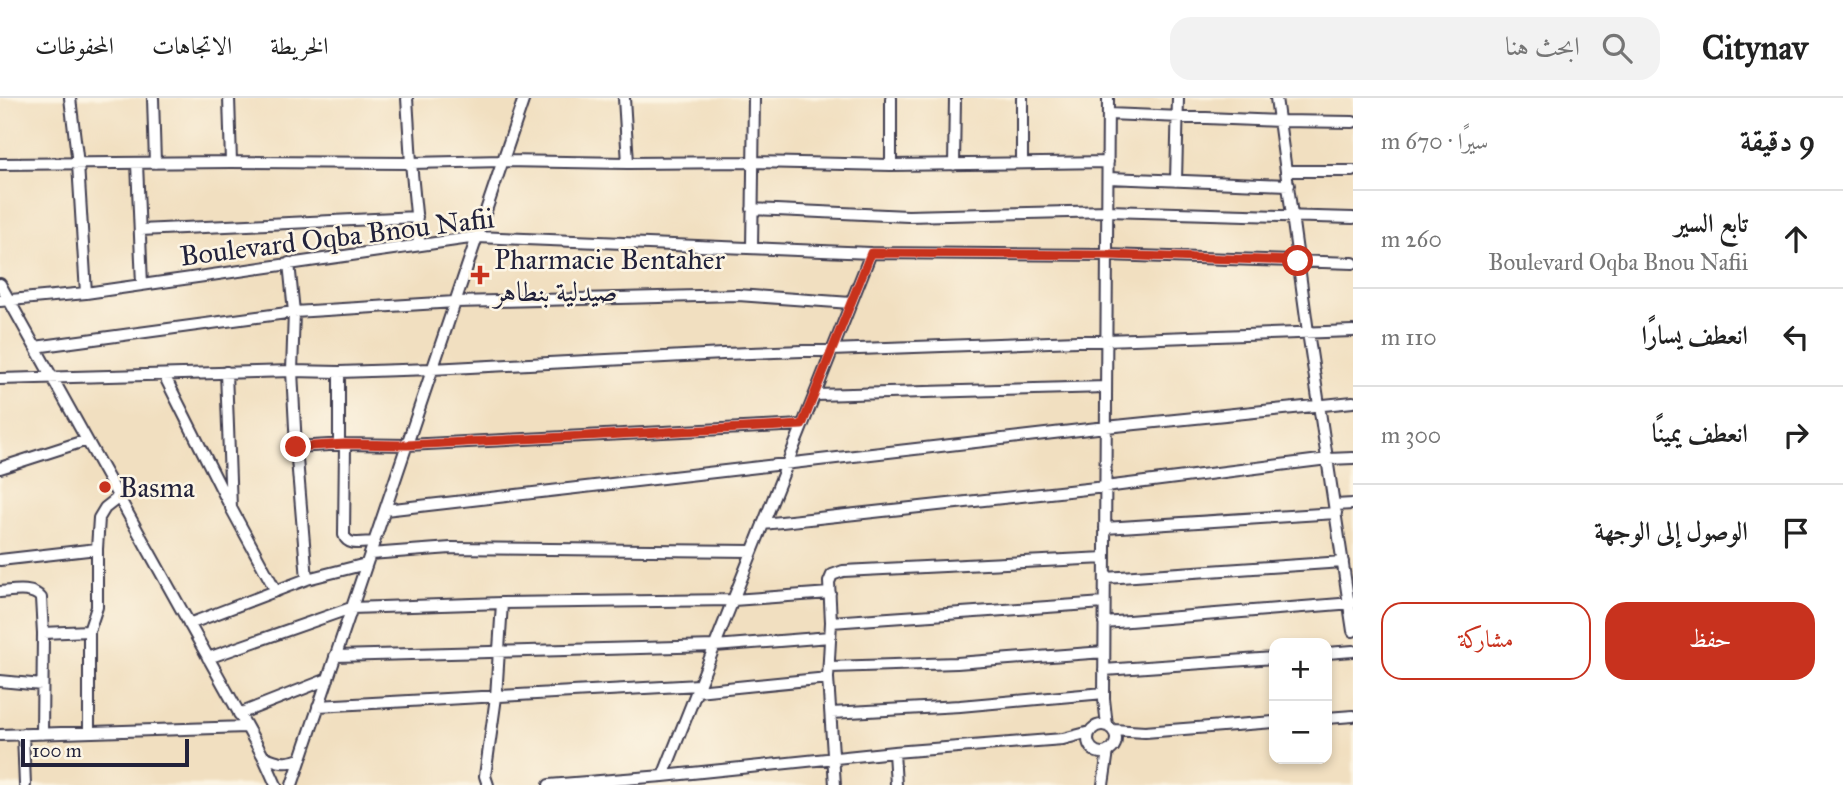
<!DOCTYPE html>
<html lang="ar">
<meta charset="utf-8">
<style>
body{margin:0;font-family:"IM FELL Great Primer",Amiri,serif;background:#f2f2f2;color:#222;direction:rtl}
.controls{position:absolute;right:21px;bottom:21px;display:grid;overflow:hidden;border-radius:14px;box-shadow:0 4px 10px #0003}
.controls button{width:63px;height:63px;display:grid;place-items:center;padding:0;border:0;border-bottom:2px solid #e0e0e0;background:#fff;color:#222;font:35px sans-serif}
.scale{position:absolute;left:21px;bottom:18px;width:168px;box-sizing:border-box;padding-left:7px;border:4px solid #22223b;border-top:0;font-size:19px;line-height:24px;white-space:nowrap;color:#22223b;-webkit-text-stroke:5px #fcf5e5;paint-order:stroke}
.stop{position:absolute;width:21px;height:21px;margin:-16px;border:5px solid #c8321e;border-radius:50%;background:#fff}
.stop.end{background:#c8321e;border-color:#fff;box-shadow:0 2px 7px #0008}
.list{margin:0;padding:0;list-style:none}
h2{display:flex;justify-content:space-between;align-items:center;height:91px;margin:0;padding:0 28px;font-size:30px}
h2 small{font-size:23px;font-weight:400;color:#767676}
.list li{display:grid;grid-template-columns:46px 1fr auto;gap:21px;align-items:center;box-sizing:border-box;height:98px;padding:0 28px;border-top:2px solid #e0e0e0}
.list b{display:block;font-size:26px;white-space:nowrap}
.list p{margin:0;font-size:23px;white-space:nowrap;color:#767676}
.list em{font-size:23px;font-style:normal;color:#767676}
.actions{display:flex;gap:14px;padding:21px 28px}
.actions a{flex:1;padding:16px 0;border:2px solid #c8321e;border-radius:21px;text-align:center;font-size:24px;color:#c8321e}
.actions .main{background:#c8321e;color:#fff}
.icon{flex:none;width:38px;height:38px;fill:none;stroke:currentColor;stroke-width:2;stroke-linecap:round;stroke-linejoin:round}
.map{position:relative;flex:none;width:1353px;height:687px;overflow:hidden;direction:ltr}
header{display:flex;align-items:center;gap:42px;box-sizing:border-box;height:98px;padding:0 35px;background:#fff;border-bottom:2px solid #e0e0e0}
header strong{font-size:33px}
nav{display:flex;gap:38px;margin-inline-start:auto;font-size:24px}
.search{width:490px;height:63px;background:#f2f2f2;display:flex;align-items:center;gap:18px;box-sizing:border-box;padding:0 24px;border-radius:21px;color:#767676;font-size:26px}
main{display:flex}
aside{flex:1;background:#fff}
.map>svg:first-child{display:block}
</style>
<header>
<strong>Citynav</strong>
<div class="search"><svg class="icon" aria-label="search" viewBox="0 0 24 24"><circle cx="10" cy="10" r="6"/><path d="M15 15l6 6"/></svg>ابحث هنا</div>
<nav><a>الخريطة</a><a>الاتجاهات</a><a>المحفوظات</a></nav>
</header>
<main>
<aside>
<h2>9 دقيقة<small>سيرًا · 670 m</small></h2>
<ul class="list">
<li><svg class="icon" aria-label="ahead" viewBox="0 0 24 24"><path d="M12 20V5M6 11l6-6 6 6"/></svg><div><b>تابع السير</b><p>Boulevard Oqba Bnou Nafii</p></div><em>260 m</em></li>
<li><svg class="icon" aria-label="left" viewBox="0 0 24 24"><path d="M17 20v-9H6M10 6l-5 5 5 5"/></svg><div><b>انعطف يسارًا</b></div><em>110 m</em></li>
<li><svg class="icon" aria-label="right" viewBox="0 0 24 24"><path d="M7 20v-9h11M14 6l5 5-5 5"/></svg><div><b>انعطف يمينًا</b></div><em>300 m</em></li>
<li><svg class="icon" aria-label="arrive" viewBox="0 0 24 24"><path d="M6 21V4h12l-3 4 3 4H6"/></svg><div><b>الوصول إلى الوجهة</b></div></li>
</ul>
<div class="actions"><a class="main">حفظ</a><a>مشاركة</a></div>
</aside>
<div class="map">
<svg width="1353" height="687" viewBox="0 0 1353 687">
<rect width="100%" height="100%" fill="#fcf5e5"/>
<filter id="ink" filterUnits="userSpaceOnUse"><feTurbulence type="fractalNoise" baseFrequency=".0143" numOctaves="2"/><feDisplacementMap in="SourceGraphic" scale="14" xChannelSelector="R" yChannelSelector="G"/><feConvolveMatrix kernelMatrix="1 2 1 2 8 2 1 2 1" color-interpolation-filters="sRGB"/></filter>
<filter id="wash" filterUnits="userSpaceOnUse"><feTurbulence type="fractalNoise" baseFrequency=".00686" numOctaves="4" result="noise"/><feDisplacementMap in="SourceGraphic" scale="28" xChannelSelector="R" yChannelSelector="G"/><feGaussianBlur stdDeviation="1.57" result="paint"/><feColorMatrix in="noise" values="0 0 0 0 0 0 0 0 0 0 0 0 0 0 0 0 0 1.4 0 .05"/><feComposite in="paint" operator="in"/></filter>
<g filter="url(#wash)">
<rect width="100%" height="100%" fill="#f1dfc0"/>
</g>
<g filter="url(#ink)">
<g fill="none" stroke-linecap="round" stroke-linejoin="round">
<!-- minor casing -->
<g stroke="#413e4f" stroke-width="14">
<path id="minor" d="M 70,0 L 78,66 L 86,195
M 153,0 L 155,65
M 229,0 L 231,64
M 407,0 L 411,65 L 419,146
M 624,0 L 628,65
M 1276,0 L 1308,234 L 1353,533
M 1108,16 L 1280,23 L 1353,24
M 137,65 L 142,187
M 1022,65 L 1022,0
M 0,66 L 231,64 L 411,65 L 503,63 L 628,65 L 753,64 L 891,67 L 1108,64
M 891,67 L 891,0
M 954,67 L 955,0
M 1287,73 L 1353,73
M 1108,80 L 1289,87
M 1176,83 L 1178,0
M 752,111 L 908,118 L 1108,113 L 1353,120
M 140,132 L 417,119
M 752,150 L 754,0
M 289,165 L 294,214 L 292,273 L 296,349 L 307,481
M 0,186 L 263,658 L 276,687
M 0,203 L 86,195 L 477,139 L 871,155 L 1107,157 L 1353,165
M 35,249 L 294,214 L 455,204 L 738,197 L 851,205
M 226,274 L 231,410 L 276,493
M 339,274 L 339,347
M 164,277 L 228,404
M 0,281 L 292,273 L 339,274 L 432,271 L 723,256 L 1353,233
M 815,297 L 1106,289
M 345,346 L 344,437 C 348,449 363,444 374,444
M 296,349 L 345,346 L 407,347 L 802,327
M 0,370 L 87,342
M 1335,407 L 1353,406
M 385,412 L 1106,329 L 1353,304
M 763,426 L 1105,389 L 1328,361 L 1353,360
M 1105,430 L 1336,415
M 370,456 L 451,450 L 752,453
M 0,462 L 97,451
M 1105,480 L 1343,464
M 0,494 C 13,493 33,489 41,500 L 43,535 L 42,636
M 831,524 L 1104,505
M 1104,525 L 1353,505
M 189,526 L 307,481 L 366,466
M 43,535 L 89,533
M 1327,555 L 1353,553
M 335,558 L 715,548 L 830,539
M 208,560 L 351,510 L 502,505 L 733,502 L 830,495
M 830,569 L 957,565 L 1104,554
M 1104,572 L 1274,560
M 0,583 L 42,587
M 697,593 L 828,580
M 318,608 L 699,587
M 831,615 L 960,608 L 1104,595
M 239,616 L 328,581
M 1327,620 L 1353,618
M1088 641a14 14 0 1 1 28 0a14 14 0 1 1-28 0Z
M 1107,628 L 1104,601 L 1108,0
M 1113,632 L 1145,634 L 1274,624
M 89,634 L 89,533 L 97,509 L 97,451 L 99,420 L 105,410 L 119,399
M 23,636 L 25,687
M 0,637 L 246,629
M 894,654 L 896,687
M 263,658 C 278,664 285,667 300,661
M 663,678 L 871,155
M 292,687 L 524,0
M 488,687 L 485,678 L 496,599 L 502,505
M 549,687 L 663,678 L 894,654 L 1063,641 L 1090,634
M 835,687 L 828,580 L 831,524 L 829,484 L 832,477 L 843,473 L 1105,460
M 1103,687 L 1108,653"/>
</g>
<!-- minor -->
<use href="#minor" stroke="#fff" stroke-width="10"/>
</g>
</g>
<g fill="none" stroke-linecap="round" stroke-linejoin="round" filter="url(#ink)">
<!-- route -->
<path stroke="#c8321e" stroke-width="9" d="M 296,349 L 345,346 L 407,347 L 802,327 L 871,155 L 1107,157 L 1298,163"/>
</g>
<!-- markers -->
<g fill="#c8321e" stroke="#fcf5e5" stroke-width="2.5">
<path d="M476.5 166.5h7v7h7v7h-7v7h-7v-7h-7v-7h7z"/>
<circle cx="105" cy="389" r="7"/>
</g>
<g text-anchor="middle" dominant-baseline="central" stroke-width="5" stroke-linejoin="round" paint-order="stroke">
<!-- street labels -->
<g font-size="28" fill="#22223b" stroke="#fcf5e5">
<text transform="translate(337 139) rotate(-7)">Boulevard Oqba Bnou Nafii</text>
</g>
<!-- poi labels -->
<g font-size="28" fill="#22223b" stroke="#fcf5e5" text-anchor="start">
<text x="494" y="161">Pharmacie Bentaher<tspan x="494" dy="32">صيدلية بنطاهر</tspan></text>
<text x="119" y="389">Basma</text>
</g>
</g>
</svg>
<div class="controls">
<button>+</button>
<button>−</button>
</div>
<div class="scale">100 m</div>
<div class="stop" style="left:1298px;top:163px"></div>
<div class="stop end" style="left:296px;top:349px"></div>
</div>
</main>
